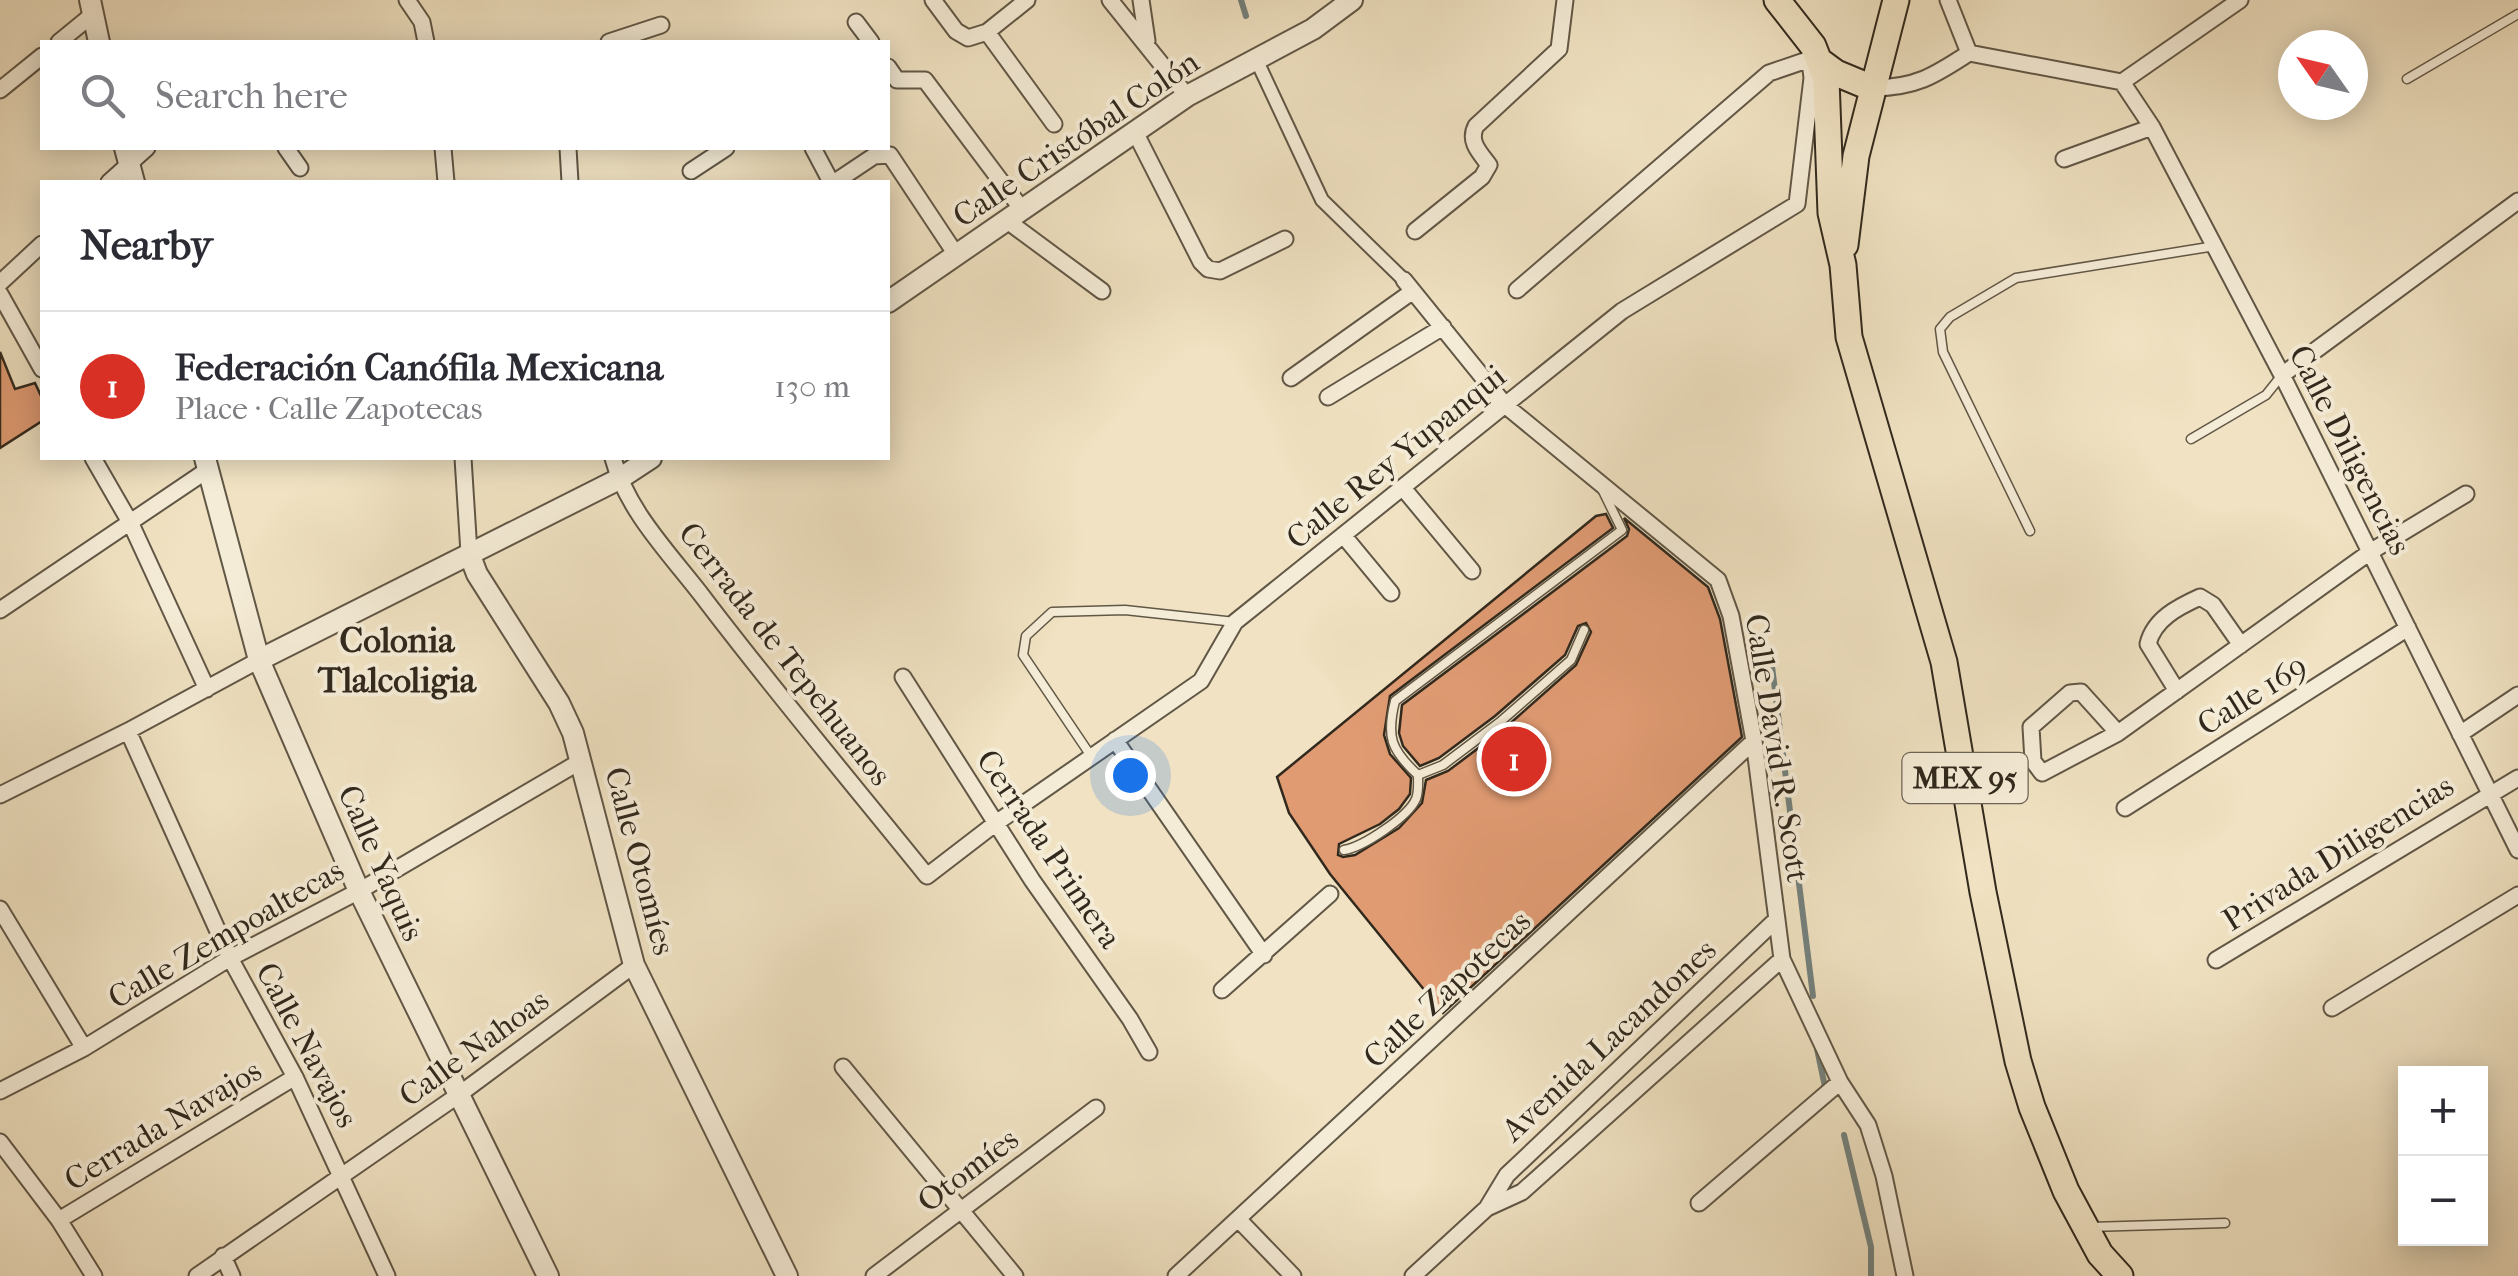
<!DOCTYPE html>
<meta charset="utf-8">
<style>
body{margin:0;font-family:"IM FELL French Canon",serif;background:#f2f2f3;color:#2b2b33}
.controls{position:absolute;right:30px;bottom:30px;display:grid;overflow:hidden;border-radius:0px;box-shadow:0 5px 25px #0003}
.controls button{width:90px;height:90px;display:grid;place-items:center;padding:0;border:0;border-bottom:2px solid #e1e1e2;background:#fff;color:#2b2b33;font:50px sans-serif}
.compass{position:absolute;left:2278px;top:30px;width:90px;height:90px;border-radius:50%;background:#fff;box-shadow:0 5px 25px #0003;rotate:304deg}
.you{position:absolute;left:1130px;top:775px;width:35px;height:35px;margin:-25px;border:8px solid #fff;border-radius:50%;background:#1a73e8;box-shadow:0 0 0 15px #1a73e833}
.badge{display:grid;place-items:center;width:65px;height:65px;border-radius:50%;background:#d93025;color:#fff;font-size:32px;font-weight:700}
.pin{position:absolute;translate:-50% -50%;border:5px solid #fff;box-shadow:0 2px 10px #0006}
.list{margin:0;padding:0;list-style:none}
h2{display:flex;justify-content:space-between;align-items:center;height:130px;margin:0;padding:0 40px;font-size:42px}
h2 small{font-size:32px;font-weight:400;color:#7c7c81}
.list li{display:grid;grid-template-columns:65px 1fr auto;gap:30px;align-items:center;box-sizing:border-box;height:150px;padding:0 40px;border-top:2px solid #e1e1e2}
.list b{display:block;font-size:38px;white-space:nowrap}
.list p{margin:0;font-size:32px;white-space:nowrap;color:#7c7c81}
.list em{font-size:32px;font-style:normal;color:#7c7c81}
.icon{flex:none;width:55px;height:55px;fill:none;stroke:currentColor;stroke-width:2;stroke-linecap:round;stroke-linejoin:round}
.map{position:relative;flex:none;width:2518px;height:1276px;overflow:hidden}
.search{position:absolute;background:#fff;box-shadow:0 5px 25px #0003;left:40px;top:40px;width:850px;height:110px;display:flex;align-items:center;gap:25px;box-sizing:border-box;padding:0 35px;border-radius:0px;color:#7c7c81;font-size:38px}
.panel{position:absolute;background:#fff;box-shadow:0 5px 25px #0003;left:40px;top:180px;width:850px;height:280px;border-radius:0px}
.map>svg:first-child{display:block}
</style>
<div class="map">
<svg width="2518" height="1276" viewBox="0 0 2518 1276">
<rect width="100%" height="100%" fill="#f0e2c2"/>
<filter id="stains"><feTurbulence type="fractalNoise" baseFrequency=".002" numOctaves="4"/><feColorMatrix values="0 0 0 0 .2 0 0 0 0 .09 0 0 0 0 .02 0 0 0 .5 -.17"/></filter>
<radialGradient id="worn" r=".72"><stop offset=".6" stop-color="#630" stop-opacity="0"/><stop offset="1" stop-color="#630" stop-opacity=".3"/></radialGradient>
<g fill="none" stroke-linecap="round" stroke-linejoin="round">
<!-- stream -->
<path stroke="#73817d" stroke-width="6" d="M 1241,0 L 1246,16
M 1770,650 L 1813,996
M 1817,1049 L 1825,1087
M 1844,1135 L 1871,1247 L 1871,1276"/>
</g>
<!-- building -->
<path fill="#e09b73" stroke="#31291d" stroke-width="2.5" d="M 0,352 L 15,389 L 35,383 L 42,398 L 42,421 L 0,448 Z
M 1606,514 L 1613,528 L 1390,696 L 1384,735 L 1390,754 L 1411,778 L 1410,794 L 1399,809 L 1380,824 L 1339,844 L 1338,855 L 1343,857 L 1355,855 L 1399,828 L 1422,803 L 1426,780 L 1448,771 L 1505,728 L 1576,665 L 1591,632 L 1586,623 L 1578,626 L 1565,655 L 1495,716 L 1439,758 L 1420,766 L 1403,746 L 1399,733 L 1402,705 L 1627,536 L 1629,529 L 1624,518 L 1708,587 L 1720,619 L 1742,737 L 1443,1013 L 1330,874 L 1289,813 L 1277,777 L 1596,516 Z"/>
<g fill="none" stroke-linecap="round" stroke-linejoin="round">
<!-- service casing -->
<g stroke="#615746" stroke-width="11">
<path id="service" d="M 2407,79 L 2518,14
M 2191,439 L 2266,395 L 2282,375
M 2030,531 L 1943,352 L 1940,329 L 1950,317 L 2016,278 L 2215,246
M 1584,630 L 1571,660 L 1500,722 L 1443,765 L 1418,775 C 1391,750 1386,737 1395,701 L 1622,530 L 1602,489
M 1091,756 L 1023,655 L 1026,636 L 1052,612 L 1125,610 L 1235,622
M 1344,850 C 1363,847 1408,817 1416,799 C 1419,792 1418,783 1418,775
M 2090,1227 L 2225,1223"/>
</g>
<!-- pedestrian casing -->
<g stroke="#615746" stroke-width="16">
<path id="pedestrian" d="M 1256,59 L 1322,200 L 1404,280"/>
</g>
<!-- minor casing -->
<g stroke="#615746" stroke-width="19">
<path id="minor" d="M 407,0 L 422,22 L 426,42
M 933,0 L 956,31 L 968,38 L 987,32 L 1027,0
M 1110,0 L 1187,96
M 1141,0 L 1147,41
M 1948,0 L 1969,53
M 856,22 L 871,42
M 987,32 L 1054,124
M 59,42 L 92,15
M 609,42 L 661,25
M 888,67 L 897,80 L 925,80 L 1021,208
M 2122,82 L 2152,127 L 2282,375 L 2518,850
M 1872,88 C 1915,88 1934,76 1969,53 L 2122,82 L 2240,0
M 0,90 L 42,56
M 1135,132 L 1201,262 L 1208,269 L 1220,271 L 1285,239
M 286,148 L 300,168
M 443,148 L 446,182
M 568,148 L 570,182
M 813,148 L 831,182
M 2064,159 L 2152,127
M 691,171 L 726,148
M 109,182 L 147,148
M 835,182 L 874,156 L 890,155 L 957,256
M 1006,220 L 1102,291
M 1415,231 L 1482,177 L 1489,165 C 1479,152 1468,141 1476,126 L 1559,49 L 1565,0
M 1404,280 L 1506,406 L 1718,580 L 1731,616 L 1754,741 L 1782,959 L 1840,1082 L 1868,1125 L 1884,1176 L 1905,1276
M 0,283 L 42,244
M 1517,290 L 1769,73 L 1810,59
M 0,294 L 42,369
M 2282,375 L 2518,201
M 1291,378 L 1413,291
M 1328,397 L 1443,327
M 93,458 L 131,524 L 207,689
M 463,458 L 469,553
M 613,458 C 627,511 670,554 703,597 C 775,692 852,783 927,876 L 996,823 L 1201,681 L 1235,622 L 1622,311 L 1797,204 L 1812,78 L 1810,61
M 1403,488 L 1472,571
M 1343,535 L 1391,593
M 0,610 L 209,469
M 903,677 L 1032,880 L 1130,1019 L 1149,1052
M 2177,691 L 2148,644 C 2154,619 2178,607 2200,597 L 2213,605 L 2241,645
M 128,731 L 230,958 L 295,1077 L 387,1276
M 2118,733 L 2081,692 L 2070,693 L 2031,727 L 2033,761 L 2042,773 L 2118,733 L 2370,552 L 2466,494
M 2460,734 L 2518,695
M 1115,740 L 1264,955
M 0,795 L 128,731 L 259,660
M 2125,808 L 2408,628
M 0,909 L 84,1048
M 2216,960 L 2518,778
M 1222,990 L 1330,894
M 2332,1008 L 2518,895
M 843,1067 L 1015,1276
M 0,1091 L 84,1048 L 230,958 L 359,891 L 581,761
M 0,1142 L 59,1220 L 94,1276
M 1699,1203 L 1840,1082
M 1487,1208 L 1507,1175 L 1777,919
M 59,1220 L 295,1077
M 1239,1220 L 1293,1276
M 223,1256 L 232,1276
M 197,1276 L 457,1096 L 634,965
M 874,1276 L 1096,1108
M 1176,1276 L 1754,741
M 1413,1276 L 1487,1208 L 1522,1192 L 1782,959"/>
</g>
<!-- tertiary casing -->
<g stroke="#615746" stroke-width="24">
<path id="tertiary" d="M 90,0 L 99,42
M 125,148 L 134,182
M 888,302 L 1187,96 L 1313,29 L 1352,0
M 205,458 L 259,660 L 359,891 L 548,1276
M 469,553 L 477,574 L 559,703 L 573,733 L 634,965 L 787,1276
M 259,660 L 619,479 L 651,458"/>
</g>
<!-- primary casing -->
<g stroke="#31291d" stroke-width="29">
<path id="primary" d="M 1777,0 L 1813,46 L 1826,79 L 1831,213 L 1843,265 L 1849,337 L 1944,662 L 1983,892 L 2018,1061 L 2032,1107 L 2066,1191 L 2100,1254 L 2120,1276
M 1821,62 L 1836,73 L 1872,88
M 1845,245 L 1856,156 L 1896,0"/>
</g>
<!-- service -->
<use href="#service" stroke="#f5ecd7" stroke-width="8"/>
<!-- pedestrian -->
<use href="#pedestrian" stroke="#f5ecd7" stroke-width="12"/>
<!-- minor -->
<use href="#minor" stroke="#f5ecd7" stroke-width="15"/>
<!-- tertiary -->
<use href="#tertiary" stroke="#f5ecd7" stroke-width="20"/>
<!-- primary -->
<use href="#primary" stroke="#f0e2c2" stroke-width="25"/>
</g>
<g text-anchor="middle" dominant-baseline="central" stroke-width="8" stroke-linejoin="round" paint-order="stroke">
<!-- shield labels -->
<rect fill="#f5ecd7" stroke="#6c6455" stroke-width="2.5" x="1902.5" y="753" width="125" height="50" rx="8"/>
<g font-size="30" font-weight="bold" fill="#31291d">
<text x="1965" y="778">MEX 95</text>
</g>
<!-- street labels -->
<g font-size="32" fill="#31291d" stroke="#f5ecd7">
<text transform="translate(1076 139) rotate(-34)">Calle Cristóbal Colón</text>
<text transform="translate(2350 450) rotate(63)">Calle Diligencias</text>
<text transform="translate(1396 457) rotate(-39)">Calle Rey Yupanqui</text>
<text transform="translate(785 654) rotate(52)">Cerrada de Tepehuanos</text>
<text transform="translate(2252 695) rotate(-32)">Calle 169</text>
<text transform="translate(1777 748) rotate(81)">Calle David R. Scott</text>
<text transform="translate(1049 849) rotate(56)">Cerrada Primera</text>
<text transform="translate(2338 853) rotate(-32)">Privada Diligencias</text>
<text transform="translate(640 861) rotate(75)">Calle Otomíes</text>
<text transform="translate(381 863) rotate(66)">Calle Yaquis</text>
<text transform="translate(226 934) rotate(-30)">Calle Zempoaltecas</text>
<text transform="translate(1447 989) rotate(-43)">Calle Zapotecas</text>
<text transform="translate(1609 1040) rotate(-43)">Avenida Lacandones</text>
<text transform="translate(307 1045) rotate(62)">Calle Navajos</text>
<text transform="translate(474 1048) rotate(-36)">Calle Nahoas</text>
<text transform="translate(163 1125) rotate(-31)">Cerrada Navajos</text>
<text transform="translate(968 1170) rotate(-37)">Otomíes</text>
</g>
<!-- neighbourhood labels -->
<g font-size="35" font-weight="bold" fill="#31291d" stroke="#f5ecd7">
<text x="397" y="640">Colonia<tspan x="397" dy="40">Tlalcoligia</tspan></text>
</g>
</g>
<rect width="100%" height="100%" filter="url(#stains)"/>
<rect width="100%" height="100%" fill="url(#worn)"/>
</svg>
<div class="controls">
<button>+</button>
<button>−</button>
</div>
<svg class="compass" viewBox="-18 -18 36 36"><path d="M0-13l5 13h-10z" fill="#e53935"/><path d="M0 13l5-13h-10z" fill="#7c7c81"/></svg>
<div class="you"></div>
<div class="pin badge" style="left:1514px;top:759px">1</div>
<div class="search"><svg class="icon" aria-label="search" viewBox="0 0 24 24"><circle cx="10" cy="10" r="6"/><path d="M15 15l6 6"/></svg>Search here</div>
<section class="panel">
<h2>Nearby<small></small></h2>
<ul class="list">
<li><span class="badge">1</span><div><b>Federación Canófila Mexicana</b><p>Place · Calle Zapotecas</p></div><em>130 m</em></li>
</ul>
</section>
</div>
